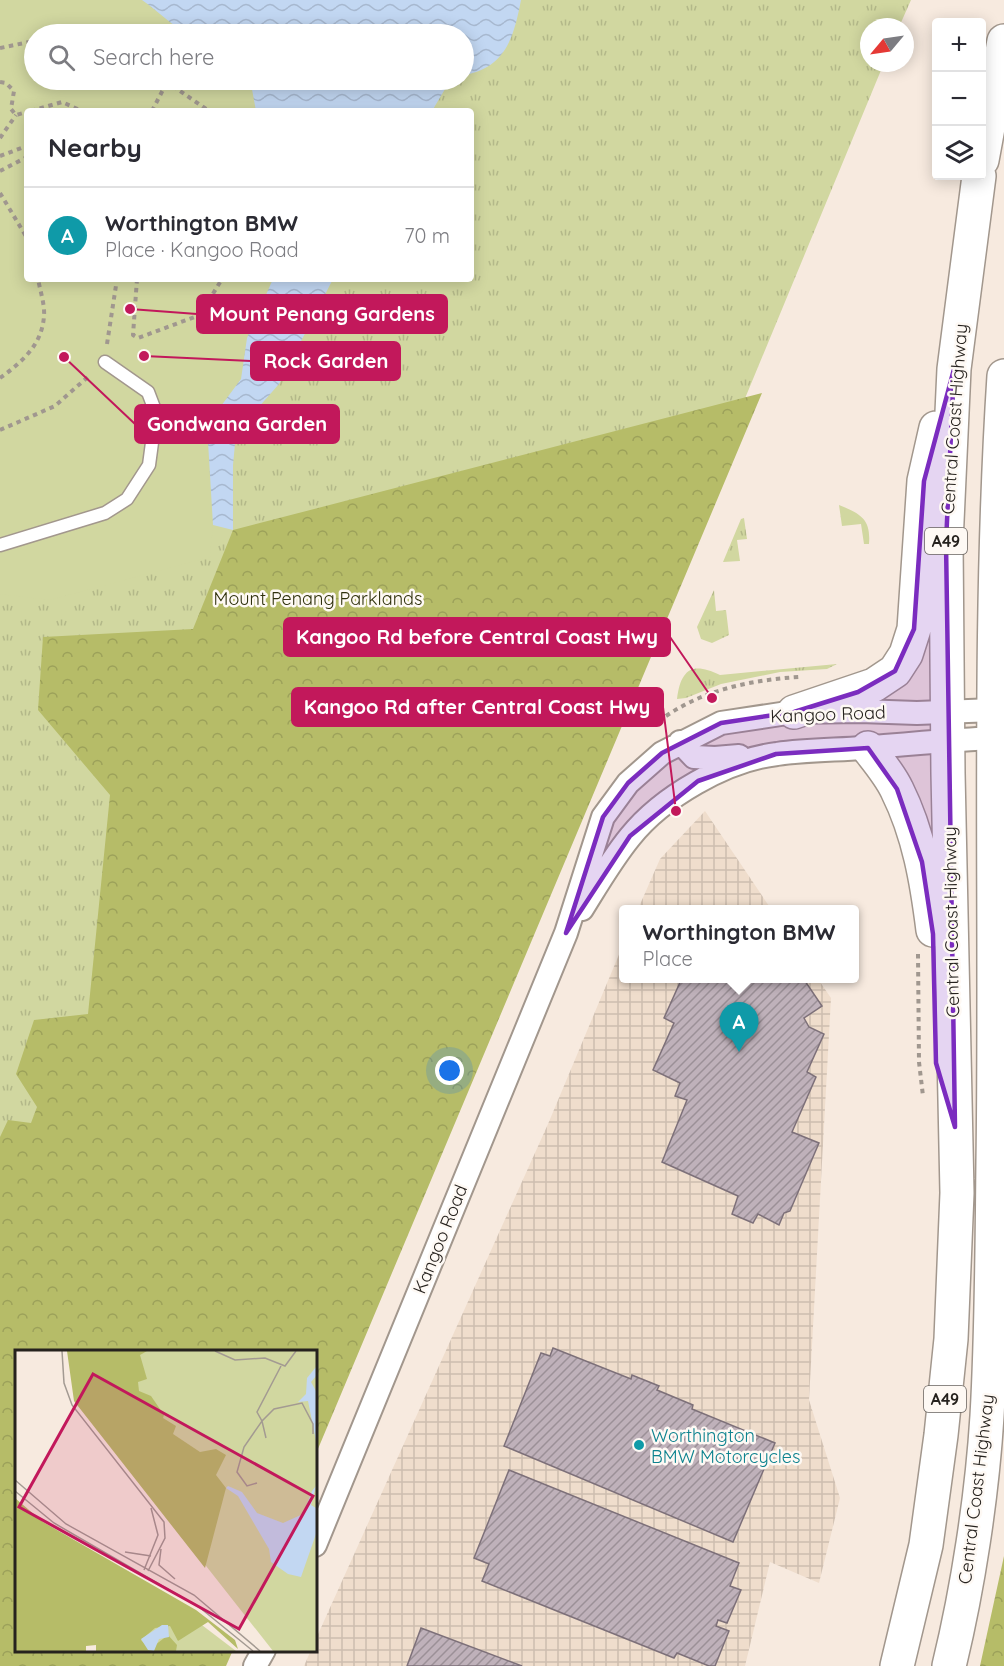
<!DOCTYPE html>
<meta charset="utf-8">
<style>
body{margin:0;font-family:Quicksand,sans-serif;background:#f7f7f7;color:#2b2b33}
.controls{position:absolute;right:18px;top:18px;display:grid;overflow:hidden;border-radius:6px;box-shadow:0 3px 15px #0003}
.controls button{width:54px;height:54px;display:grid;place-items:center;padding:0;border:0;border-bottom:2px solid #e1e1e2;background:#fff;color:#2b2b33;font:30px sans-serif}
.compass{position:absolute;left:860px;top:18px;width:54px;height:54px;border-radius:50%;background:#fff;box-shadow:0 3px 15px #0003;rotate:241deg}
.you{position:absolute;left:450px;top:1071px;width:21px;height:21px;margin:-15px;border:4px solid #fff;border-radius:50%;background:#1a73e8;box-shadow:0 0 0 9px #1a73e833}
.badge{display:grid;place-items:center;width:39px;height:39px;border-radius:50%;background:#8d6007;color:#fff;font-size:20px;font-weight:700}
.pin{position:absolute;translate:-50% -50px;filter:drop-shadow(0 2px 3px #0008)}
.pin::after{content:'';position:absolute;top:32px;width:21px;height:18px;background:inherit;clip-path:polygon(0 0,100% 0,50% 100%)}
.popup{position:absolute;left:619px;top:905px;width:240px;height:78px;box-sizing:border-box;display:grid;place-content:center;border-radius:6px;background:#fff;filter:drop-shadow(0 2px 4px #0005);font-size:20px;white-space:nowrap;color:#7c7c81}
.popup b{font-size:22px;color:#2b2b33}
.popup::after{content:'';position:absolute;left:50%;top:100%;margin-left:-12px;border:12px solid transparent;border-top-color:#fff}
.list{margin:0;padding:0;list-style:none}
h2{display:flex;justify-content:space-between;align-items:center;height:78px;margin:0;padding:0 24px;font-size:26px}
h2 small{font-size:20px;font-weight:400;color:#7c7c81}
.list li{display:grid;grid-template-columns:39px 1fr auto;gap:18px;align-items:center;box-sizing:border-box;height:96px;padding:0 24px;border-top:2px solid #e1e1e2}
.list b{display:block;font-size:22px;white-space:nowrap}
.list p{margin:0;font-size:20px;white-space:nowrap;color:#7c7c81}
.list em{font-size:20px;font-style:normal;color:#7c7c81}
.icon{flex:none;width:33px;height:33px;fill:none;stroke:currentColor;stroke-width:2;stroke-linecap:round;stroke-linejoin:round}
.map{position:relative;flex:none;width:1004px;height:1666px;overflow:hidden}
.search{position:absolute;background:#fff;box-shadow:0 3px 15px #0003;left:24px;top:24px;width:450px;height:66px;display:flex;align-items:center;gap:15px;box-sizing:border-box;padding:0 21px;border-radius:33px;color:#7c7c81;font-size:22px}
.panel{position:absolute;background:#fff;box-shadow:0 3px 15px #0003;left:24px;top:108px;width:450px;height:174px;border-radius:6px}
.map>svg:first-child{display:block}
</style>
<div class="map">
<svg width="1004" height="1666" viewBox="0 0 1004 1666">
<defs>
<pattern id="industrial-grid" width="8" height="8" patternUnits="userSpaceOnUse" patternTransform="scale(1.5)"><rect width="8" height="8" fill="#efddcc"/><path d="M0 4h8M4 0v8" fill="none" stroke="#cdbdaf"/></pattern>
<pattern id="grass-tufts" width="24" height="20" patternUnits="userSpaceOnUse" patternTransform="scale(1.5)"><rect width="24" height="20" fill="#d1d7a0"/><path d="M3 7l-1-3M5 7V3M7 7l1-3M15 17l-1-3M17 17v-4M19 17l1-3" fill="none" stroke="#b3b889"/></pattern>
<pattern id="forest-crowns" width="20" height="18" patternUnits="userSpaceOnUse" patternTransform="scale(1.5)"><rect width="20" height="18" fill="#b6bc68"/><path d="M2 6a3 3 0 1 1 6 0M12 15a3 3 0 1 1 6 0" fill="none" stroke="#9ca15a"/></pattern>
<pattern id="water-waves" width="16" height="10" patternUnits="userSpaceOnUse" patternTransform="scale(1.5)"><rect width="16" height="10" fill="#c2d7f2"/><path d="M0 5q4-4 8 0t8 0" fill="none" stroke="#a7b8cf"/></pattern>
<pattern id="building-hatch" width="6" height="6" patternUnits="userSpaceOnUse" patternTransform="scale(1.5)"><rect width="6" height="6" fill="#bfb1ba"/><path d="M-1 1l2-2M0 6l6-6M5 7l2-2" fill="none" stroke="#9b9097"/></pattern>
</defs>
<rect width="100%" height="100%" fill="#f7eadf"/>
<!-- industrial -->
<path fill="url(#industrial-grid)" d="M 705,811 L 771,909 L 638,909 L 660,859 Z
M 623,945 L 624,978 L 818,979 L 831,998 L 809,1400 L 840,1498 L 819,1583 L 770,1562 L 745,1666 L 304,1666 L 311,1650 L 315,1650 L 315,1641 L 548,1124 Z"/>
<!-- grass -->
<path fill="url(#grass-tufts)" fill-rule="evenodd" d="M 0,0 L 911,0 L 899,27 L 869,27 L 869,63 L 884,63 L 492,1009 L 315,1351 L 16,1351 L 16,1650 L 0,1666 ZM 34,34 L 464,34 L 464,80 L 34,80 ZM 27,111 L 471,111 L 471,279 L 27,279 Z
M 839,505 C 861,514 871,519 869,544 L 864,544 L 861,524 L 842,526 Z
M 744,518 L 747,539 L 737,540 L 740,561 L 723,562 L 741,519 Z
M 714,590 L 716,611 L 726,610 L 729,635 L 712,643 L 701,639 L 697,627 Z
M 837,664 L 827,669 L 780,672 L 721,684 L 686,698 L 677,699 C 681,668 693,662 720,675 Z"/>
<!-- forest -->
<path fill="url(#forest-crowns)" d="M 762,393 L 315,1456 L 315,1351 L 16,1351 L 16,1650 L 233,1650 L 226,1666 L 0,1666 L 0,1137 L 8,1120 L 31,1123 L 37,1107 L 16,1074 L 34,1020 L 88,1014 L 110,795 L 38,710 L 43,637 L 193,629 L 233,530 Z
M 1004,1556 L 1004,1666 L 980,1666 Z"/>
<!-- garden -->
<path fill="#d1d7a0" d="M 0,0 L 142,0 C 158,11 171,25 188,34 L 34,34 L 34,80 L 245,80 L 251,84 L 256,111 L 27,111 L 27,279 L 273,279 L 247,338 L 241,379 L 207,425 L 213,525 L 210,557 L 50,600 L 0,594 Z"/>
<!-- water -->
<path fill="url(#water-waves)" d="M 142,0 L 521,0 C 514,36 506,68 464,75 L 464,34 L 188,34 C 171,25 158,11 142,0 Z
M 245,80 L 454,80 L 448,84 L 432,111 L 256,111 L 251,84 Z
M 273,279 L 333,279 L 279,384 L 236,433 L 233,465 L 233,530 L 213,525 L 207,425 L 241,379 L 247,338 Z"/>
<!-- building -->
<path fill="url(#building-hatch)" stroke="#7d7079" stroke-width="1.5" d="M 682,978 L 803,978 L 822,1006 L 804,1018 L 809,1027 L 824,1034 L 807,1072 L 816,1077 L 792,1132 L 819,1143 L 790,1211 L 784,1213 L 779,1225 L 758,1214 L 753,1223 L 732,1214 L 738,1196 L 662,1162 L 687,1100 L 675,1096 L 680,1083 L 653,1070 L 674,1023 L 664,1018 Z
M 553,1348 L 631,1379 L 632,1375 L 659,1386 L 657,1390 L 693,1405 L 692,1409 L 775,1443 L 733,1542 L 504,1446 L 541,1353 L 550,1356 Z
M 509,1470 L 739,1563 L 730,1586 L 741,1590 L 727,1623 L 718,1620 L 716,1626 L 729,1631 L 715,1666 L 709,1666 L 677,1653 L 674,1658 L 482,1581 L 489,1564 L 474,1558 Z
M 421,1628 L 522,1666 L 407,1666 Z"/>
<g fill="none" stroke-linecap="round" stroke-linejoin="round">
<!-- service casing -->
<g stroke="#a2978d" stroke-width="15">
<path id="service" d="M 0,545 L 105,513 L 127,499 L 149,465 L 156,413 L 148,392 L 105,362"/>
</g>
<!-- minor casing -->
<g stroke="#a2978d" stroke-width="26">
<path id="minor" d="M 680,742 L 694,757 L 715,758 L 739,756
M 582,909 C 597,885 612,859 630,837 C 662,797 726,760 777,754 C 805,750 835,750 863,748 C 907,744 951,740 995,738
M 315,1545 L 566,933 L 603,817 L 628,783 L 662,753 L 721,723 L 794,712 L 860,711 L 917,713 L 994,710
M 255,1666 L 264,1650"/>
</g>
<!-- trunk casing -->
<g stroke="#a2978d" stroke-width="36">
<path id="trunk" d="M 982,160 L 1004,41
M 794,712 L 874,685 L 895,671 L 906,654 L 914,629 L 924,481 L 936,428
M 868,748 C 878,761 890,775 897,790 C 919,834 927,882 933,930
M 897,1666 L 926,1545 L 941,1435 L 951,1339 L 957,1193 L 948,773 L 946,543 L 954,369 L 979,176
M 949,1666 C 968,1588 982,1496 987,1416 C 992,1331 992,1247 993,1162 C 997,900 987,637 1004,376"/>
</g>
<!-- path -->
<path stroke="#a0978f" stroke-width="4" stroke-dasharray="4.5 4.5" stroke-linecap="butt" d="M 0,48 L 34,41
M 167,80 L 167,82 L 209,111
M 0,82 L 6,83 L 14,91 L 11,109 L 16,115 L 27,112
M 31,111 L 62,102 L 82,111
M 152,111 L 167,82
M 0,138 L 16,115
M 0,156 L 27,146
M 0,171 L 27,157
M 0,193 L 27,238
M 137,279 L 133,335 L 138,338 L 200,315 L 222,279
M 107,344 L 117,279
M 0,378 C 22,362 42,345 44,316 C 45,305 40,290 38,279
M 0,430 L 55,406 L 90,375
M 666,716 C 706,689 752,680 799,677
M 918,954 L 919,1062 L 923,1096"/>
<!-- service -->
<use href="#service" stroke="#fff" stroke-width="12"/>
<!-- minor -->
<use href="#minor" stroke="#fff" stroke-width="22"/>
<!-- trunk -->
<use href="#trunk" stroke="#fff" stroke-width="33"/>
</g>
<!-- marked area -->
<path fill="#7b2cbf" fill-opacity="0.2" stroke="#7b2cbf" stroke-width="4.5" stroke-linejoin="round" d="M 954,369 L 946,543 L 955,1127 L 936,1063 L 933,934 L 922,862 L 897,789 L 868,748 L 776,754 L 698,781 L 630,836 L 566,933 L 603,817 L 628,783 L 662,753 L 721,723 L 794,712 L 858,692 L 895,671 L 914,629 L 924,481 Z"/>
<!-- markers -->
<circle fill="#0f9aa8" stroke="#fef9f4" stroke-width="2" cx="639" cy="1445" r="6"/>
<g text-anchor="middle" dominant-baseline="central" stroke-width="5" stroke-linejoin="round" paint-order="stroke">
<!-- shield labels -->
<g fill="#fef9f4" stroke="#67625e" stroke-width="1.5">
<rect x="925" y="528" width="42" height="26" rx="4.5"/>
<rect x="924" y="1386" width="42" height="26" rx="4.5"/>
</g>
<g font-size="16" font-weight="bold" fill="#26221e">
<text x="946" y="541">A49</text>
<text x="945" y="1399">A49</text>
</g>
<!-- street labels -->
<g font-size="18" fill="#26221e" stroke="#fef9f4">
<text transform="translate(954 419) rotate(-86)">Central Coast Highway</text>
<text transform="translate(828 714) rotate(-2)">Kangoo Road</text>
<text transform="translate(951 922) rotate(-91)">Central Coast Highway</text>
<text transform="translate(440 1239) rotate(-68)">Kangoo Road</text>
<text transform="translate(976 1489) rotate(-83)">Central Coast Highway</text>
</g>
<!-- park labels -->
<g font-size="18" fill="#2f310c" stroke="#fef9f4">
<text x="318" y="598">Mount Penang Parklands</text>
</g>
<!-- culture labels -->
<g font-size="18" fill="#0d838f" stroke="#fef9f4" text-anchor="start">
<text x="651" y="1435">Worthington<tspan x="651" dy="21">BMW Motorcycles</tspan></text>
</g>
</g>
<!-- overview -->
<g transform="translate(15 1350)">
<rect width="302" height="302" fill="#f7eadf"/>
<path d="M 58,1 L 301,1 L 301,301 L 258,301 L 129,137 ZM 130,239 L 179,269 L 221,301 L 96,301 Z" fill="#d1d7a0"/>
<path d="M 52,1 L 132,1 L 125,5 L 132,29 L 123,32 L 124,41 L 136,46 L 149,65 L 148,68 L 161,76 L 158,84 L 185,102 L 201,99 L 211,105 L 201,125 L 211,138 L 190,218 L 59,51 ZM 0,148 L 28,172 L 181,260 L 220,290 L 223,299 L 193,272 L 163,291 L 155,276 L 140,278 L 126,290 L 135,299 L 153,285 L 162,295 L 161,301 L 81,301 L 81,295 L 71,296 L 71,301 L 0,301 Z" fill="#b6bc68"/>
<path d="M 293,51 L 300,73 L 301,158 L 268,173 L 242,163 L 227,142 L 209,133 L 215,109 L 244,72 L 257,60 Z" fill="#d1d7a0"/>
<path d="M 301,17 L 301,26 L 296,32 L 301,41 L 301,91 L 293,51 L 283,52 L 291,44 L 292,28 ZM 213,136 L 227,142 L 242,163 L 268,173 L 288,164 L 297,141 L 301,136 L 296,155 L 301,158 L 301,184 L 286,227 L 273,224 L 256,212 L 254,199 L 223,146 L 211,138 ZM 147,275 L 153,275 L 154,287 L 144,289 L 139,301 L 133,300 L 126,289 Z" fill="#c2d7f2"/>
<path fill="none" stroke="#a39a92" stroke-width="1.5" d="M 47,1 L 49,33 L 57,55 L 149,172 L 150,188 L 133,221M 200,1 L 220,10 L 250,8 L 270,16 L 281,1M 266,16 L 242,62 L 247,71 L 259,59 L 287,53 L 298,74 L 298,84M 0,130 L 51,174 L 179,245 L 245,301M 242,133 L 232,136 L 222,122 L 229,97 L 247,71 L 251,88M 0,141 L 39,173 L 184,257 L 238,301M 146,199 L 144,215 L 160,229M 110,202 L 136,206M 129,220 L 143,185 L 136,158"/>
<path fill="#c2185b" fill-opacity="0.15" stroke="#c2185b" stroke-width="3" d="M 78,24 L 298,146 L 224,279 L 4,157 Z"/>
<rect width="302" height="302" fill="none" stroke="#26221e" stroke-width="3"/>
</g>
<!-- callouts -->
<path fill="none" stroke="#c2185b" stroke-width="2" d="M130 309L197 314M144 356L251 361M64 357L135 424M712 698L670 637M676 811L663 707"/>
<g fill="#c2185b" stroke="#fef9f4" stroke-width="2">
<circle cx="130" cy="309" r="6"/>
<circle cx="144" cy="356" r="6"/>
<circle cx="64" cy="357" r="6"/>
<circle cx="712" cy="698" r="6"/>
<circle cx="676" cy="811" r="6"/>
</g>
<g fill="#c2185b" stroke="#c2185b" stroke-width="2">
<rect x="197" y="295" width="250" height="38" rx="6"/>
<rect x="251" y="342" width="149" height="38" rx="6"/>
<rect x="135" y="405" width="204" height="38" rx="6"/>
<rect x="284" y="618" width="386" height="38" rx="6"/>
<rect x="292" y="688" width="371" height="38" rx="6"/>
</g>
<g font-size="20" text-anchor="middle" font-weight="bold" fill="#fff">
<text x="322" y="321">Mount Penang Gardens</text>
<text x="326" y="368">Rock Garden</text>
<text x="237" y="431">Gondwana Garden</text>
<text x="477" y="644">Kangoo Rd before Central Coast Hwy</text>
<text x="477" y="714">Kangoo Rd after Central Coast Hwy</text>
</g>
</svg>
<div class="controls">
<button>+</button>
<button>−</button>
<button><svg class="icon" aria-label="layers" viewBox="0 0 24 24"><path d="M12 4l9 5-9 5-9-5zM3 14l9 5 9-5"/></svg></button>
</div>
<svg class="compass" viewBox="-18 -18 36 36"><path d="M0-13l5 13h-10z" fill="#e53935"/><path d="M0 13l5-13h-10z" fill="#7c7c81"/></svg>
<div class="you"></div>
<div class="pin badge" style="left:739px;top:1052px;background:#0f9aa8">A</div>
<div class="popup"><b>Worthington BMW</b>Place</div>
<div class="search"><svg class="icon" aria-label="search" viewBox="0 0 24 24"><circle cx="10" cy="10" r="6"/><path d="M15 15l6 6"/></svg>Search here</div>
<section class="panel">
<h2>Nearby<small></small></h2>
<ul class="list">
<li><span class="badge" style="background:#0f9aa8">A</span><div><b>Worthington BMW</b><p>Place · Kangoo Road</p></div><em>70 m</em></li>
</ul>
</section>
</div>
